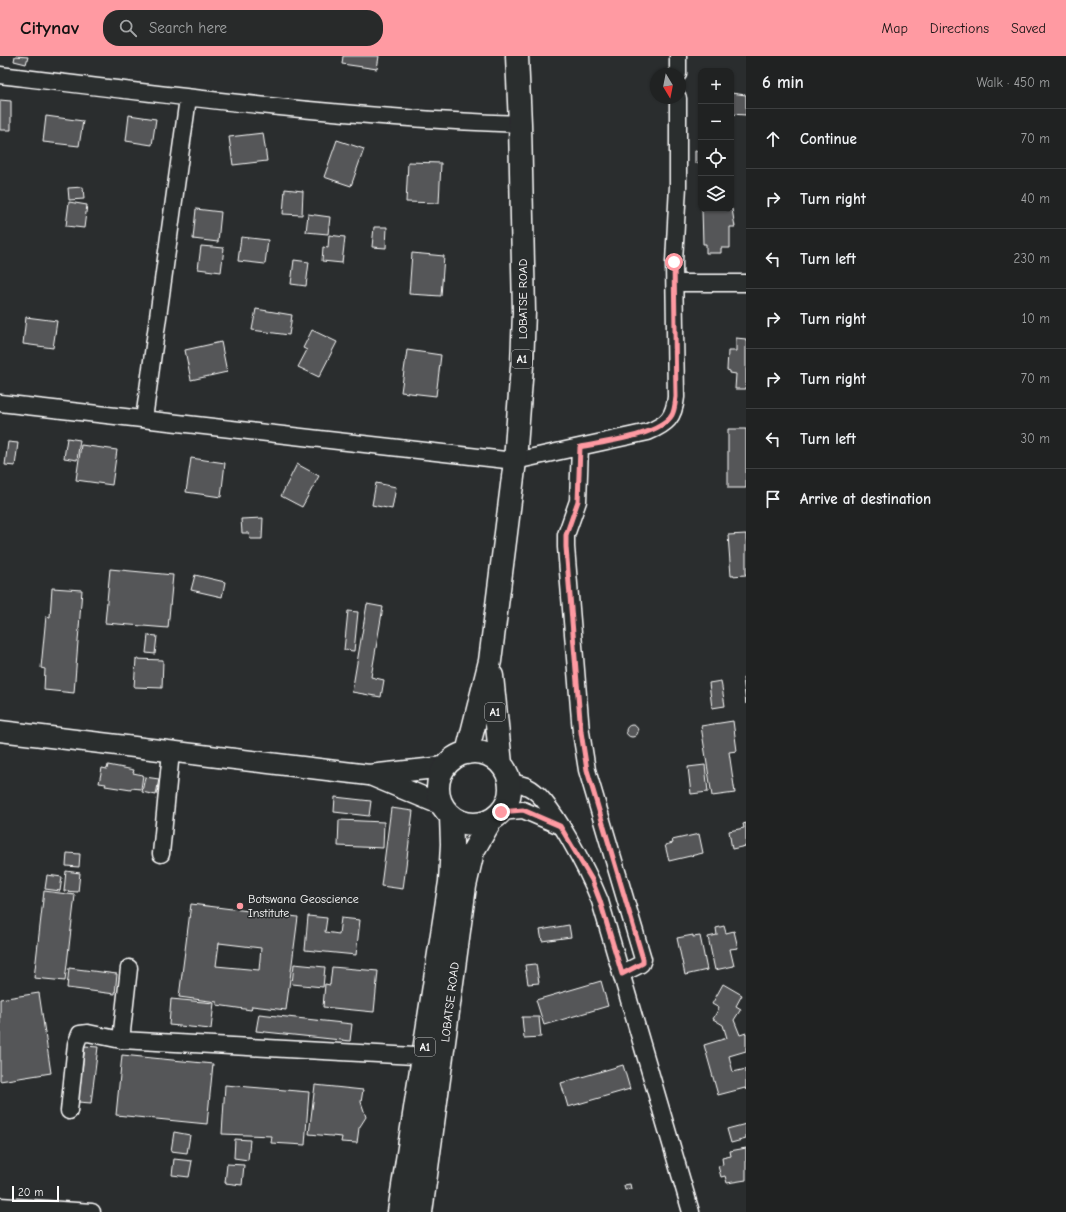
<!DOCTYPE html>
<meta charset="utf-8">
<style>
body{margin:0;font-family:"Comic Neue",sans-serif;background:#282a2a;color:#f1f3f6}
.controls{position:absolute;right:12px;top:12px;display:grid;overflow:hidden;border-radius:8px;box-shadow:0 1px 3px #0004}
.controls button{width:36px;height:36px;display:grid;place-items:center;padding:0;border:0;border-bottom:1px solid #3d3f40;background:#202222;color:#f1f3f6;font:20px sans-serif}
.compass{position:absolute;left:650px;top:12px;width:36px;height:36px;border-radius:50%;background:#202222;box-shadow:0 1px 3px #0004;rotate:170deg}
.scale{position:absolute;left:12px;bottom:10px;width:47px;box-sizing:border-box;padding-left:4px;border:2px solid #fff;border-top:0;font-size:11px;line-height:14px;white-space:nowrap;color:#fff;-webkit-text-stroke:3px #2a2d2e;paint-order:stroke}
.stop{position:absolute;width:12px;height:12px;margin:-9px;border:3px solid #ff9aa2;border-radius:50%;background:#fff}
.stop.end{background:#ff9aa2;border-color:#fff;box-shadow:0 1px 4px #0008}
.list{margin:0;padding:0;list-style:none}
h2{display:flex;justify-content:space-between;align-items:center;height:52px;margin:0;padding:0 16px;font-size:17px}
h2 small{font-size:13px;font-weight:400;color:#a2a4a5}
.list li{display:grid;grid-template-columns:26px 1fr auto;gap:12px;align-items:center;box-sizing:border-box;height:60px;padding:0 16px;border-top:1px solid #3d3f40}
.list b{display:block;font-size:15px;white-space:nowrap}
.list em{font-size:13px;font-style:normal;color:#a2a4a5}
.icon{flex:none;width:22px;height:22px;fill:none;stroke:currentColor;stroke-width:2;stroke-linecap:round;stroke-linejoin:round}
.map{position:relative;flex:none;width:746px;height:1156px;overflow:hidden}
header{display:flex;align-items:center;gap:24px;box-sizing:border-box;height:56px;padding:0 20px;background:#ff9aa2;color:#111}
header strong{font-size:19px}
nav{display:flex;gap:22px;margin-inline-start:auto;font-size:14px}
.search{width:280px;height:36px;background:#282a2a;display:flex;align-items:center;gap:10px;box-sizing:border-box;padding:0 14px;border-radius:16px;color:#a2a4a5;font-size:15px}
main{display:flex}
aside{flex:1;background:#202222}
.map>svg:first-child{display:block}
</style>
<header>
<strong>Citynav</strong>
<div class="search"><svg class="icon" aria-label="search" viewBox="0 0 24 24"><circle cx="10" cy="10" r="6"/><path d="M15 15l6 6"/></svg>Search here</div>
<nav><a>Map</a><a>Directions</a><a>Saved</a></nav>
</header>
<main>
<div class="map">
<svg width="746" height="1156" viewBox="0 0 746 1156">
<rect width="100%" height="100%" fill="#2a2d2e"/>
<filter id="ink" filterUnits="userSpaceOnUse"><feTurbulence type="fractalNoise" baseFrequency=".025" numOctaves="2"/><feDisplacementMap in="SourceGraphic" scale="8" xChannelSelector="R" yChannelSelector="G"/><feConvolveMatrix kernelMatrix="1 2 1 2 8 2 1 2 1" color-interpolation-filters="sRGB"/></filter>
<g filter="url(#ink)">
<!-- building -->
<path fill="#555758" stroke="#fff" fill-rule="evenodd" d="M 15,0 L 28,1 L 26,8 L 14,5 Z
M 343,0 L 379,0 L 377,13 L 342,8 Z
M 731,37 L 746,39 L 746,59 L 731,58 Z
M 0,44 L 11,45 L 11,74 L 0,74 Z
M 129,59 L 156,63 L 152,89 L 126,85 Z
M 46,60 L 83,65 L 79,90 L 43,86 Z
M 263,77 L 267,105 L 233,109 L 229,81 Z
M 337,84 L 364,93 L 351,130 L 324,121 Z
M 695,95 L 701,95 L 701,107 L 695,107 Z
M 408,106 L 441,107 L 439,147 L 406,146 Z
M 83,131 L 84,143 L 69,144 L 68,132 Z
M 285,133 L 303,135 L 302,159 L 283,158 Z
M 69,146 L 87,149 L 84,172 L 66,170 Z
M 196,153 L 221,156 L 218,186 L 193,183 Z
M 702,153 L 732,153 L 735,171 L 730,171 L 730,192 L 721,192 L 721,197 L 706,197 L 706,188 L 703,188 Z
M 308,158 L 330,161 L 328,178 L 306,176 Z
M 374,171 L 387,171 L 386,192 L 372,191 Z
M 329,179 L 345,181 L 342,207 L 322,205 L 323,191 L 328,192 Z
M 241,181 L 268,184 L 265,208 L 238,205 Z
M 201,190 L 224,192 L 221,216 L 198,213 Z
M 412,197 L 444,200 L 441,240 L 409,238 Z
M 294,204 L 309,206 L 306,230 L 291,228 Z
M 256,253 L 292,259 L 289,279 L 252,274 Z
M 26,261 L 57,265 L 53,292 L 23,288 Z
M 312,274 L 337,286 L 319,321 L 298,311 L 307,294 L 303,292 Z
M 736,282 L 746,283 L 746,333 L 735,333 L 736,318 L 730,317 L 730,315 L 727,314 L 728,295 L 736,295 Z
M 221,286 L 227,316 L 191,324 L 185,294 Z
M 407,294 L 441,299 L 436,340 L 401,336 Z
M 728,373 L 746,373 L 746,432 L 728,432 Z
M 67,382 L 80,384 L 77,404 L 64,402 Z
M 8,386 L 18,387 L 15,410 L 5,409 Z
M 81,389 L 117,394 L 112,429 L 76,424 Z
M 191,402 L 225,407 L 221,441 L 186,436 Z
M 297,408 L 319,420 L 302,451 L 281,440 Z
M 376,427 L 396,431 L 392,453 L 372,449 Z
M 263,462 L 262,483 L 250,483 L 249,477 L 242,477 L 241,463 Z
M 746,478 L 746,519 L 731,520 L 728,479 Z
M 110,513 L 173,519 L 168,572 L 105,567 Z
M 195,519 L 225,526 L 222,541 L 191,534 Z
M 52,532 L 82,534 L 74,637 L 44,634 L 45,613 L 41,612 L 46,560 L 50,561 Z
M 367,548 L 383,551 L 371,621 L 384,624 L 381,641 L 352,636 Z
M 348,555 L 358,556 L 354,595 L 344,594 Z
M 148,579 L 157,580 L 155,598 L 146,597 Z
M 136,603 L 163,604 L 162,632 L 134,631 Z
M 743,622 L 746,622 L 746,648 Z
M 721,625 L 725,650 L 712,652 L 709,627 Z
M 733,665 L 737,695 L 729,696 L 735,737 L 712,740 L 701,670 Z
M626 675a6 6 0 1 1 12 0a6 6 0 1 1-12 0Z
M 108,709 L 134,714 L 133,717 L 143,719 L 141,733 L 131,732 L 131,734 L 105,730 L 106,728 L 99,727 L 102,712 L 107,713 Z
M 705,709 L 708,736 L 691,738 L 688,711 Z
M 145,721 L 159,723 L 156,739 L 142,736 Z
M 335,741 L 371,745 L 369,760 L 334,756 Z
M 391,752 L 413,755 L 403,833 L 381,830 Z
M 339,764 L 384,766 L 383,792 L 338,790 Z
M 746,767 L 746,790 L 732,793 L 729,775 L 744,772 L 743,768 Z
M 699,778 L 703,797 L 669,805 L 665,789 L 673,787 L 672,784 Z
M 67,797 L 80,798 L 79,811 L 66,810 Z
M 66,815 L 80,817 L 78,836 L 64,835 Z
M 47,819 L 62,821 L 60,835 L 45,833 Z
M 44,835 L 75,839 L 65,925 L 34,922 Z
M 191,848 L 298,861 L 286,954 L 252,950 L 251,954 L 217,949 L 217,946 L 179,941 ZM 219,887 L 261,892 L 259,914 L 216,910 Z
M 308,860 L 327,862 L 325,876 L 339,878 L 341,862 L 360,864 L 356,899 L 305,894 Z
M 569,869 L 571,881 L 542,885 L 540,874 Z
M 724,870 L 726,877 L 734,875 L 738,892 L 730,893 L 734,910 L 715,914 L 708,881 L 717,879 L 716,872 Z
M 693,879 L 693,881 L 700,880 L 707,914 L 685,919 L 677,882 Z
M 294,908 L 325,911 L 323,931 L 292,928 Z
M 536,908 L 539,927 L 528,928 L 525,909 Z
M 332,911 L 378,915 L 374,956 L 323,951 L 325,928 L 330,929 Z
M 69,912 L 117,918 L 115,938 L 67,932 Z
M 601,925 L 608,950 L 544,969 L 536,944 Z
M 723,928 L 742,939 L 736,950 L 741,953 L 734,964 L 740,979 L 746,977 L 746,995 L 729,1000 L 733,1016 L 746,1013 L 746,1034 L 745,1032 L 718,1039 L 704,989 L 727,982 L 723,969 L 713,963 L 719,952 L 712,948 Z
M 39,937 L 51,1017 L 0,1025 L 0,943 Z
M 171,943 L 214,947 L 211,973 L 169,969 Z
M 259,958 L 352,968 L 350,985 L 256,975 Z
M 522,961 L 539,961 L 541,981 L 524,982 Z
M 85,990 L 98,991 L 91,1047 L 78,1046 Z
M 122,999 L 213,1008 L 207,1068 L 116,1059 Z
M 623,1009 L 630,1033 L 568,1051 L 561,1027 Z
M 225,1029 L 309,1036 L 305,1089 L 271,1087 L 272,1080 L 222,1078 Z
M 315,1029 L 363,1034 L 361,1046 L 366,1061 L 359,1072 L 357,1087 L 341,1086 L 342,1081 L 309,1078 Z
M 746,1068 L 746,1083 L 731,1087 L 727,1073 Z
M 174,1076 L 190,1079 L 187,1097 L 171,1095 Z
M 235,1083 L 250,1084 L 248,1104 L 234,1102 Z
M 746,1092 L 746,1124 L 727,1127 L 725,1120 L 721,1121 L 718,1110 L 723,1109 L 722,1102 L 731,1100 L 730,1095 Z
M 174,1103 L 192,1105 L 189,1121 L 172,1119 Z
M 227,1108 L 244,1109 L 242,1129 L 225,1127 Z
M 630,1128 L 631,1133 L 625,1134 L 624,1129 Z"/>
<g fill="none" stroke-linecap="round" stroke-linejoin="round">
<!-- minor casing -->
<g stroke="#fff" stroke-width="19">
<path id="minor" d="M 678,0 L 678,18
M 0,19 C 173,40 346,62 520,68
M 675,227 L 746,227
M 0,347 L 515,405 L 648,376 C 667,368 674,362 676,341 L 674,206 L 678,130 L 678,42
M 144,363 L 188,42
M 580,391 L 578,445 L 566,479 L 566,491 L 581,676 L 587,714 L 643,903 L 641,908 L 621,918
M 510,726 C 515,727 522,728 528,731 C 551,741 590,820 600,845 L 691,1156
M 501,756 L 523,754 L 560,770
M 161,798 L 171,696
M 129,912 L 121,984 L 433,1001
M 69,1055 L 76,988 L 80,978 L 88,977 L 121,984
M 0,1150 L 92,1156"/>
</g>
<!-- major casing -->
<g stroke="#fff" stroke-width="23">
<path id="major" d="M 0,675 L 369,719 L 445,711
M 370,719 L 442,749"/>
</g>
<!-- highway casing -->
<g stroke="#fff" stroke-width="25">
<path id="highway" d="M 492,620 L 501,708
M438 732a36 36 0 1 1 72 0a36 36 0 1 1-72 0Z
M 467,697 L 490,605 L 515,405 L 522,310 L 524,256 L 520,68 L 517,0
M 399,1156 L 450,826 L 452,788 L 451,760
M 421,1156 L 465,830 L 473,795 L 491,764"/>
</g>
<!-- minor -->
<use href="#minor" stroke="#2a2d2e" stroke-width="16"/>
<!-- major -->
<use href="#major" stroke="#2a2d2e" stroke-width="20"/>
<!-- highway -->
<use href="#highway" stroke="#2a2d2e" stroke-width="22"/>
</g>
</g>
<g fill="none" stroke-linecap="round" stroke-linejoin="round" filter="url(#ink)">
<!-- route -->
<path stroke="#ff9aa2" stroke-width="5" d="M 501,756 L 523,754 L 560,770 L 592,824 L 600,845 L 622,918 L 643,907 L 643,903 L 587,714 L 581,676 L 566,491 L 566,479 L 578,445 L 580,391 C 603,386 660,380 672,359 C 675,353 675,347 676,341 L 674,206"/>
</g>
<!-- markers -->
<circle fill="#ff9aa2" stroke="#2a2d2e" stroke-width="1.5" cx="240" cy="850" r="4"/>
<g text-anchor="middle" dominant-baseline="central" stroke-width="3" stroke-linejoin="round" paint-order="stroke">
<!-- shield labels -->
<g fill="#2a2d2e" stroke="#bfc0c0" stroke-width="1">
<rect x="512" y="294" width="20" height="18" rx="3"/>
<rect x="485" y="647" width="20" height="18" rx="3"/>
<rect x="415" y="982" width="20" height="18" rx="3"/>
</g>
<g font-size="11" font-weight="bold" fill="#fff">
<text x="522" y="303">A1</text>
<text x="495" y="656">A1</text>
<text x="425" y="991">A1</text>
</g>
<!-- street labels -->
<g font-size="12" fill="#fff" stroke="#2a2d2e">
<text transform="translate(523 243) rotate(-90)">LOBATSE ROAD</text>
<text transform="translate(450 946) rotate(-83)">LOBATSE ROAD</text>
</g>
<!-- poi labels -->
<g font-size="12" fill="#fff" stroke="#2a2d2e" text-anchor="start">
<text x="248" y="843">Botswana Geoscience<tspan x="248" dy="14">Institute</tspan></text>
</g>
</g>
</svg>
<div class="controls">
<button>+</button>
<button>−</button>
<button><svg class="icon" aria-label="locate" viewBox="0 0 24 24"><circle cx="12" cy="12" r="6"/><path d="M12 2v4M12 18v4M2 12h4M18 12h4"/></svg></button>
<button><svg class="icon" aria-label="layers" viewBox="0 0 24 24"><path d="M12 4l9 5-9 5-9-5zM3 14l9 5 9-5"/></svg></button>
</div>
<svg class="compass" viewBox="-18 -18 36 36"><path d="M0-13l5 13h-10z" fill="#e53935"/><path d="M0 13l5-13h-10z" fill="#a2a4a5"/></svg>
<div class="scale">20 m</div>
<div class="stop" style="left:674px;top:206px"></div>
<div class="stop end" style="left:501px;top:756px"></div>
</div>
<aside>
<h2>6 min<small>Walk · 450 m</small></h2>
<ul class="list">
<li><svg class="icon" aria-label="ahead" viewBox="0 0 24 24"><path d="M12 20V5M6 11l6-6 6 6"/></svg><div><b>Continue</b></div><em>70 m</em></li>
<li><svg class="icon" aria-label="right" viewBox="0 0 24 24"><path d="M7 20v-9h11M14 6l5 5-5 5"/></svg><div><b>Turn right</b></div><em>40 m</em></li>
<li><svg class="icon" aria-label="left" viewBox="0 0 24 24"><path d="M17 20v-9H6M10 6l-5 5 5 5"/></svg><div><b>Turn left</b></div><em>230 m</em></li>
<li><svg class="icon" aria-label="right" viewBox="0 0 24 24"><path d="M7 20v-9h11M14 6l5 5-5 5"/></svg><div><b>Turn right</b></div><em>10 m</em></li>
<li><svg class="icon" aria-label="right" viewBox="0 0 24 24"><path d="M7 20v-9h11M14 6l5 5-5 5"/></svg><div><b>Turn right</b></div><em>70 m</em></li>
<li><svg class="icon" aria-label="left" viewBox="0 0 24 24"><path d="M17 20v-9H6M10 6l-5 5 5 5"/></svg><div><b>Turn left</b></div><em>30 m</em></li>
<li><svg class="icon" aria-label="arrive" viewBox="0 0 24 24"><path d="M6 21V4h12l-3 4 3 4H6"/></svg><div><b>Arrive at destination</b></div></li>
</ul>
</aside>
</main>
